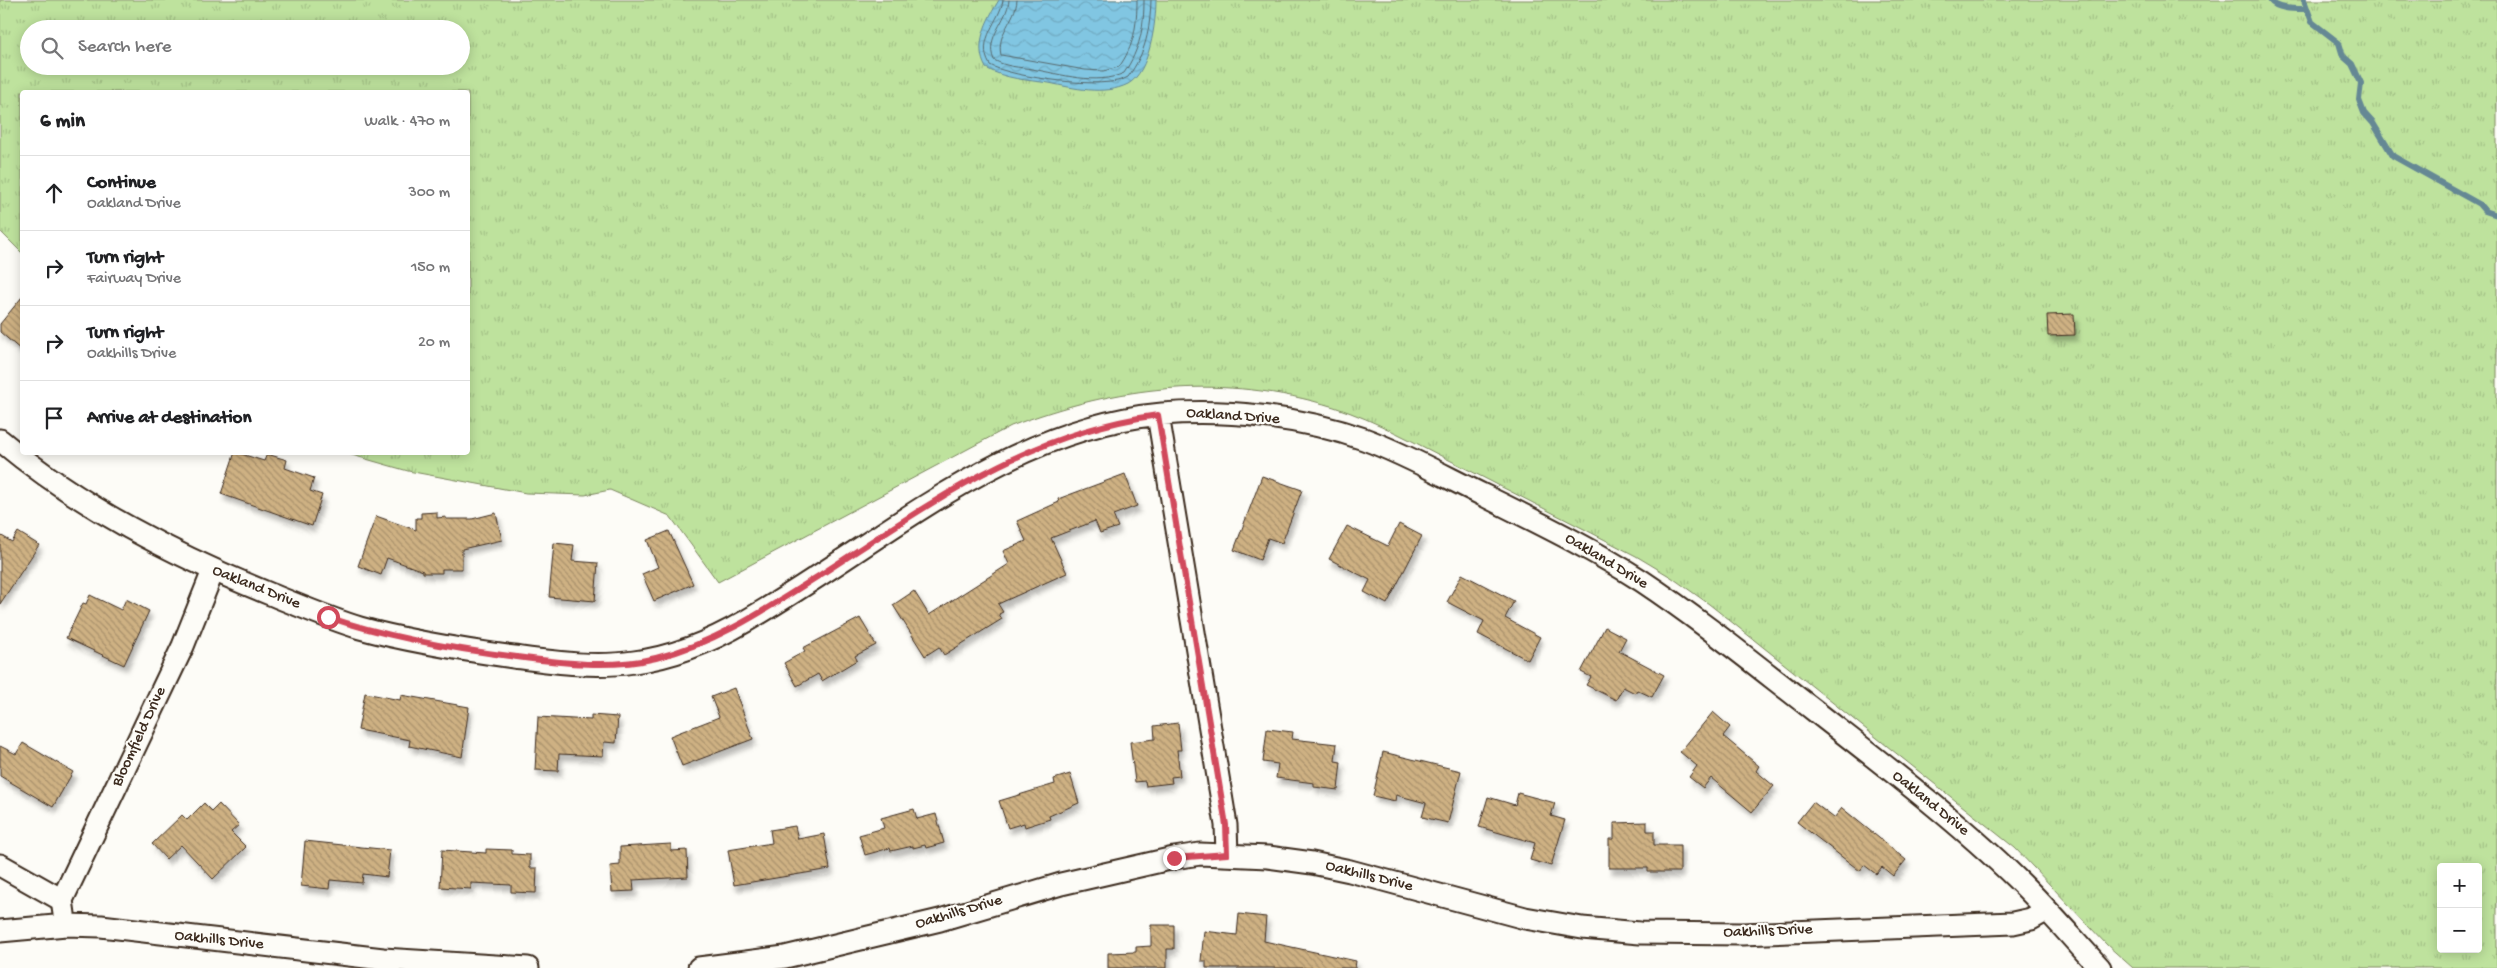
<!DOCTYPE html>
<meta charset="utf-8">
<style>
body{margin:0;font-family:"Gochi Hand",sans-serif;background:#f2f2f2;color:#202124}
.controls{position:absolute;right:15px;bottom:15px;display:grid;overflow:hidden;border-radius:5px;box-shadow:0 2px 12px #0003}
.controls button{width:45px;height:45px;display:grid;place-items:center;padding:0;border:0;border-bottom:1px solid #e0e0e0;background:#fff;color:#202124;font:25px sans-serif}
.stop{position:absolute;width:15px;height:15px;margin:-11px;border:4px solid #d1495b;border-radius:50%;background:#fff}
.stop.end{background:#d1495b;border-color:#fff;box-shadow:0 1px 5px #0008}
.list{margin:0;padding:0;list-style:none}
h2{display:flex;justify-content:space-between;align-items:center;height:65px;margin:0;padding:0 20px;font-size:21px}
h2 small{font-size:16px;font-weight:400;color:#757577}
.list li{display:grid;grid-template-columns:32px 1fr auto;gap:15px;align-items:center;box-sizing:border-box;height:75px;padding:0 20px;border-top:1px solid #e0e0e0}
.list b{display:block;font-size:19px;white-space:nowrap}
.list p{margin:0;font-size:16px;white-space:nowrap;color:#757577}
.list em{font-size:16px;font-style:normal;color:#757577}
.icon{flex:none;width:28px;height:28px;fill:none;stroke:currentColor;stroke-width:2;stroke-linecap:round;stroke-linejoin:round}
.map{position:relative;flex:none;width:2497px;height:968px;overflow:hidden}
.search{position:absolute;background:#fff;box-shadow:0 2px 12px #0003;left:20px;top:20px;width:450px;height:55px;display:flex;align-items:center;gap:12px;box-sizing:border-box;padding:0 18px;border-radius:28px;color:#757577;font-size:19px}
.panel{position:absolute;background:#fff;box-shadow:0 2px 12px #0003;left:20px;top:90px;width:450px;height:365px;border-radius:5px}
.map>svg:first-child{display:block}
</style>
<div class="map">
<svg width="2497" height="968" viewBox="0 0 2497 968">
<defs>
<pattern id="grass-tufts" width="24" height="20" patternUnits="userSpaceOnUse" patternTransform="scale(1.25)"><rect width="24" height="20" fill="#bee29d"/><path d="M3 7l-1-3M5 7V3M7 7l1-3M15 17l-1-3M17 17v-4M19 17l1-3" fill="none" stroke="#a4c287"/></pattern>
<pattern id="water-waves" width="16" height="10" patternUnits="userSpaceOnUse" patternTransform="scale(1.25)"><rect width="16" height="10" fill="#81c6e2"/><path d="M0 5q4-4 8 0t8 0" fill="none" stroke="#70aac1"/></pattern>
<pattern id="building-back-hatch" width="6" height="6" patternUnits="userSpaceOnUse" patternTransform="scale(1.25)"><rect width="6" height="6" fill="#ceb183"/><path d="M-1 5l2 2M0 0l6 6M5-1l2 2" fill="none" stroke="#a8906b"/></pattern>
<filter id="shadow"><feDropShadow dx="3" dy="5.5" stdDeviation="2.5" flood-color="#0004"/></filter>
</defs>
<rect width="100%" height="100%" fill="#fdfcf7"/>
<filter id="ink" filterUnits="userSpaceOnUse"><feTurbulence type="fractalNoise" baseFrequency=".02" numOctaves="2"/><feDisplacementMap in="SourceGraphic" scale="10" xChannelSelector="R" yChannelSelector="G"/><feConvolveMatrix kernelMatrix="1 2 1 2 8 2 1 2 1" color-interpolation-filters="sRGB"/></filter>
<g filter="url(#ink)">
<!-- grass -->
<path fill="url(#grass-tufts)" stroke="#7c865e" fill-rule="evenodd" d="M 0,0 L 2497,0 L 2497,968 L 2133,968 L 2107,945 L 2015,848 L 1709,604 L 1671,577 L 1636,556 C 1577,525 1517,495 1457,464 C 1417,444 1377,421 1334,407 C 1223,373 1118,385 1011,426 L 718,582 L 670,516 L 610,490 L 585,495 L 526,493 L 408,471 L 345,453 L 468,452 L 468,92 L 22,92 L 22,253 L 0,231 ZM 29,29 L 461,29 L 461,66 L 29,66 ZM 2441,867 L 2478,867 L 2478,949 L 2441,949 Z"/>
<!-- water -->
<path fill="url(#water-waves)" stroke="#658894" d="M 999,0 L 1156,0 C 1156,22 1150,72 1128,84 C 1104,96 1073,88 1049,83 C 1027,80 1005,79 986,68 C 973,45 987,20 999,0 Z"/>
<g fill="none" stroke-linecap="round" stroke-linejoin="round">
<!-- shore -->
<path stroke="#57686c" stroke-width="1" d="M 1003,0 C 1001,20 975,40 990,65 C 1010,77 1108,91 1128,77 C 1146,52 1150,30 1151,0
M 1009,0 C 1008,21 984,37 994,60 C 1006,67 1019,67 1032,69 C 1061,74 1096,86 1124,73 C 1140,49 1144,28 1144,0
M 1017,0 C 1016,20 996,33 1001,55 L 1085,70 L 1103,71 L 1119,67 C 1134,46 1137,26 1137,0"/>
<!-- stream -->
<path stroke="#658894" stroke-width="6" d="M 2270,0 C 2277,10 2296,9 2307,9
M 2304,0 L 2312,22 L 2339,43 L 2343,56 L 2352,64 L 2361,83 L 2359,100 L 2364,113 L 2373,123 L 2393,156 L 2479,204 L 2485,211 L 2497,215"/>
</g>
<!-- building -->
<path fill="url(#building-back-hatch)" stroke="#3b2a1e" filter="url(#shadow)" d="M 22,297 L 22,351 L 0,332 L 0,324 Z
M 2074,314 L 2075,335 L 2048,336 L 2047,315 Z
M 235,452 L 264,461 L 267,454 L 287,460 L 285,468 L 314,478 L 310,491 L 322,495 L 312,526 L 221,494 Z
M 1125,474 L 1137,506 L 1113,515 L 1118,527 L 1100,533 L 1095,521 L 1051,538 L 1067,573 L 998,604 L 1003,612 L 999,614 L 1002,619 L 944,655 L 939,647 L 925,656 L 893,605 L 914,591 L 929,615 L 1009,564 L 1003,551 L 1026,541 L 1017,521 L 1059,502 L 1058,499 Z
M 1262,476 L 1302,490 L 1282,543 L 1268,538 L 1260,560 L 1234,550 Z
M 437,512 L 437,518 L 446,517 L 446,519 L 472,519 L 496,513 L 502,540 L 462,549 L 462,569 L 442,569 L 442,573 L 423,573 L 423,571 L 387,558 L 381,575 L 358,566 L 376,516 L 416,530 L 416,518 L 421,518 L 421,513 Z
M 1399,524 L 1422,536 L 1387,604 L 1364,592 L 1370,580 L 1329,559 L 1347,526 L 1388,546 Z
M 669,531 L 693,584 L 654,601 L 642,574 L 658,567 L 647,540 Z
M 18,532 L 39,545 L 0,604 L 0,535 L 12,542 Z
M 554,543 L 574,545 L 572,561 L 598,563 L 595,601 L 549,597 Z
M 1462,574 L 1514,601 L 1505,618 L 1540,637 L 1528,660 L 1478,634 L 1484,621 L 1447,602 Z
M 90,595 L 121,610 L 126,599 L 149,611 L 124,665 L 66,638 L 83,603 L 86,604 Z
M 860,618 L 876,645 L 855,656 L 857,660 L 822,681 L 818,674 L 797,686 L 784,663 L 805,651 L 803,648 Z
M 1605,627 L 1626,638 L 1619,651 L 1664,675 L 1652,697 L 1637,690 L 1635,693 L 1623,687 L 1616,700 L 1586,685 L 1591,677 L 1581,672 Z
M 734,688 L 753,739 L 682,766 L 670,736 L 719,717 L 711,697 Z
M 365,693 L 400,700 L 401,695 L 469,707 L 462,757 L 409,746 L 410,740 L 358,730 Z
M 1713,712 L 1730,727 L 1723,736 L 1759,766 L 1756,771 L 1774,786 L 1752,812 L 1711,778 L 1703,788 L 1689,777 L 1697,766 L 1680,752 Z
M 591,715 L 618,717 L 616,743 L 604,742 L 603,756 L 559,754 L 558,771 L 535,770 L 538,717 L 591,720 Z
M 1178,723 L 1181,750 L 1177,750 L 1180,776 L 1171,777 L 1172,783 L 1146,786 L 1145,781 L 1135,782 L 1130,742 L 1155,739 L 1154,726 Z
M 1267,729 L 1293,732 L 1292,739 L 1337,744 L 1335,761 L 1341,762 L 1338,790 L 1314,787 L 1314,783 L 1276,778 L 1278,764 L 1263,762 Z
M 23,743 L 73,772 L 53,807 L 0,776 L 0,746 L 16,754 Z
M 1383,752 L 1461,771 L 1448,823 L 1422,817 L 1426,803 L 1396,795 L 1395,801 L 1373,796 Z
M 1070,774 L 1079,803 L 1049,816 L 1050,819 L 1025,827 L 1024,823 L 1008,828 L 999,801 L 1055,784 L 1054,779 Z
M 1518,793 L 1555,803 L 1551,816 L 1565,820 L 1551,866 L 1530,860 L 1535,843 L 1479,827 L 1488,797 L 1515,805 Z
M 1813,802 L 1834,818 L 1842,808 L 1906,860 L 1893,876 L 1882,867 L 1876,874 L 1864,865 L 1860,871 L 1797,822 Z
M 204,803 L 212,811 L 219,804 L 239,825 L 231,832 L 246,847 L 213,879 L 181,845 L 166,859 L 152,844 L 182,815 L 187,820 Z
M 914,809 L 917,819 L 936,814 L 944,843 L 926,848 L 925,845 L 913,848 L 913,846 L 891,851 L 890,848 L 865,855 L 859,835 L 884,828 L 881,818 Z
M 1647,822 L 1647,831 L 1654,831 L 1654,845 L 1680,845 L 1680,872 L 1648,872 L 1648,868 L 1609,868 L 1609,839 L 1614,839 L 1614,823 Z
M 795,826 L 798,839 L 824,834 L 830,869 L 734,885 L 728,850 L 772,843 L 770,830 Z
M 305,841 L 390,850 L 387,877 L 363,874 L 362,883 L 330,880 L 329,889 L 301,886 Z
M 671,844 L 671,851 L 687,850 L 688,877 L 633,880 L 634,891 L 612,892 L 610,866 L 620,865 L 620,847 Z
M 486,849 L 512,850 L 512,854 L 530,855 L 530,868 L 537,868 L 536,893 L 511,892 L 511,885 L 471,883 L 471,889 L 440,887 L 442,850 L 486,853 Z
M 1239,914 L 1266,917 L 1264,941 L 1356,961 L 1355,968 L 1206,968 L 1206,961 L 1201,961 L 1204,931 L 1237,935 Z
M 1151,925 L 1174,925 L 1174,949 L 1167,949 L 1167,968 L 1108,968 L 1108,953 L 1136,952 L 1136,947 L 1151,946 Z"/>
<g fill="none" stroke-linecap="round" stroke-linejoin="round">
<!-- minor casing -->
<g stroke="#3b2a1e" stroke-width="25">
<path id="minor" d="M 1158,415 L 1226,825 L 1227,854
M 0,440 C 80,507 174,555 270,594 C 300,606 330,619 360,628 C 410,642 463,650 514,657 C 553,662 594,668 634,662 C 673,657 712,641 746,621 C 879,545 1003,428 1162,414 C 1228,409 1301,417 1364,439 C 1405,454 1444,476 1483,495 C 1537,522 1591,548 1642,581 C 1702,621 1758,667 1815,711 C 1884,765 1955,819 2018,880 C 2047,908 2073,939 2100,968
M 0,865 L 62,900 L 64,914
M 62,900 L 183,646 L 213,571
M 0,931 L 66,925 L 101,926 L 383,959 L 528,968
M 699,968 L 785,957 L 940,920 L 1061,884 L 1174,858 L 1200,854 L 1268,857 L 1312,863 L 1350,871 L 1525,918 L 1582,928 L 1640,933 L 1742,934 L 2013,923 L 2031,919 L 2047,910"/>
</g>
<!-- minor -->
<use href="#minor" stroke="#fdfcf7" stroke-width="21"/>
</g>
</g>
<g fill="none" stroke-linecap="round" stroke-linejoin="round" filter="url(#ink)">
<!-- route -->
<path stroke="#d1495b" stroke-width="6" d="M 328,617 C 389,638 454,649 517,657 C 563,663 611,669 656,658 C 717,643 768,608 820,575 C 930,504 1025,433 1158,415 L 1226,825 L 1227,854 L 1174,858"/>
</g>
<g text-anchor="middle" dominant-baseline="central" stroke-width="4.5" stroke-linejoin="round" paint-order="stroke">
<!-- street labels -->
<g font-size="16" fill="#3b2a1e" stroke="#fdfcf7">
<text transform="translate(1233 417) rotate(4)">Oakland Drive</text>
<text transform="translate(1606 562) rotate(31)">Oakland Drive</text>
<text transform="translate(256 588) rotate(22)">Oakland Drive</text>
<text transform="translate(140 737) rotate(-65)">Bloomfield Drive</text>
<text transform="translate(1930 804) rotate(39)">Oakland Drive</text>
<text transform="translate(1369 877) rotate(14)">Oakhills Drive</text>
<text transform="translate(959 913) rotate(-16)">Oakhills Drive</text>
<text transform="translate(1768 932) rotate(-2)">Oakhills Drive</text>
<text transform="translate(219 941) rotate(6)">Oakhills Drive</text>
</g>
</g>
</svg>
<div class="controls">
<button>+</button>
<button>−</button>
</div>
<div class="stop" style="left:328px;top:617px"></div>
<div class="stop end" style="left:1174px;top:858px"></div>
<div class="search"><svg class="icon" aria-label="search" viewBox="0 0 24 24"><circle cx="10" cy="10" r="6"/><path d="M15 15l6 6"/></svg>Search here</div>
<section class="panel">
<h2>6 min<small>Walk · 470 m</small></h2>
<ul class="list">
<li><svg class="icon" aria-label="ahead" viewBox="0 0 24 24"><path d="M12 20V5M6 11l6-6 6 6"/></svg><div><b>Continue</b><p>Oakland Drive</p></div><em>300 m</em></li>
<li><svg class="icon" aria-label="right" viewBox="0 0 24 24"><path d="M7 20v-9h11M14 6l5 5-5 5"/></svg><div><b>Turn right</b><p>Fairway Drive</p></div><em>150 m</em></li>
<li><svg class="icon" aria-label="right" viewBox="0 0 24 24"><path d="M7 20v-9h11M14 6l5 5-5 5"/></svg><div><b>Turn right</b><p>Oakhills Drive</p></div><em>20 m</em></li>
<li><svg class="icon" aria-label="arrive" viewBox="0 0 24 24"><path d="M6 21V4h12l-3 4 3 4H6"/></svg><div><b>Arrive at destination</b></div></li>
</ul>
</section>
</div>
